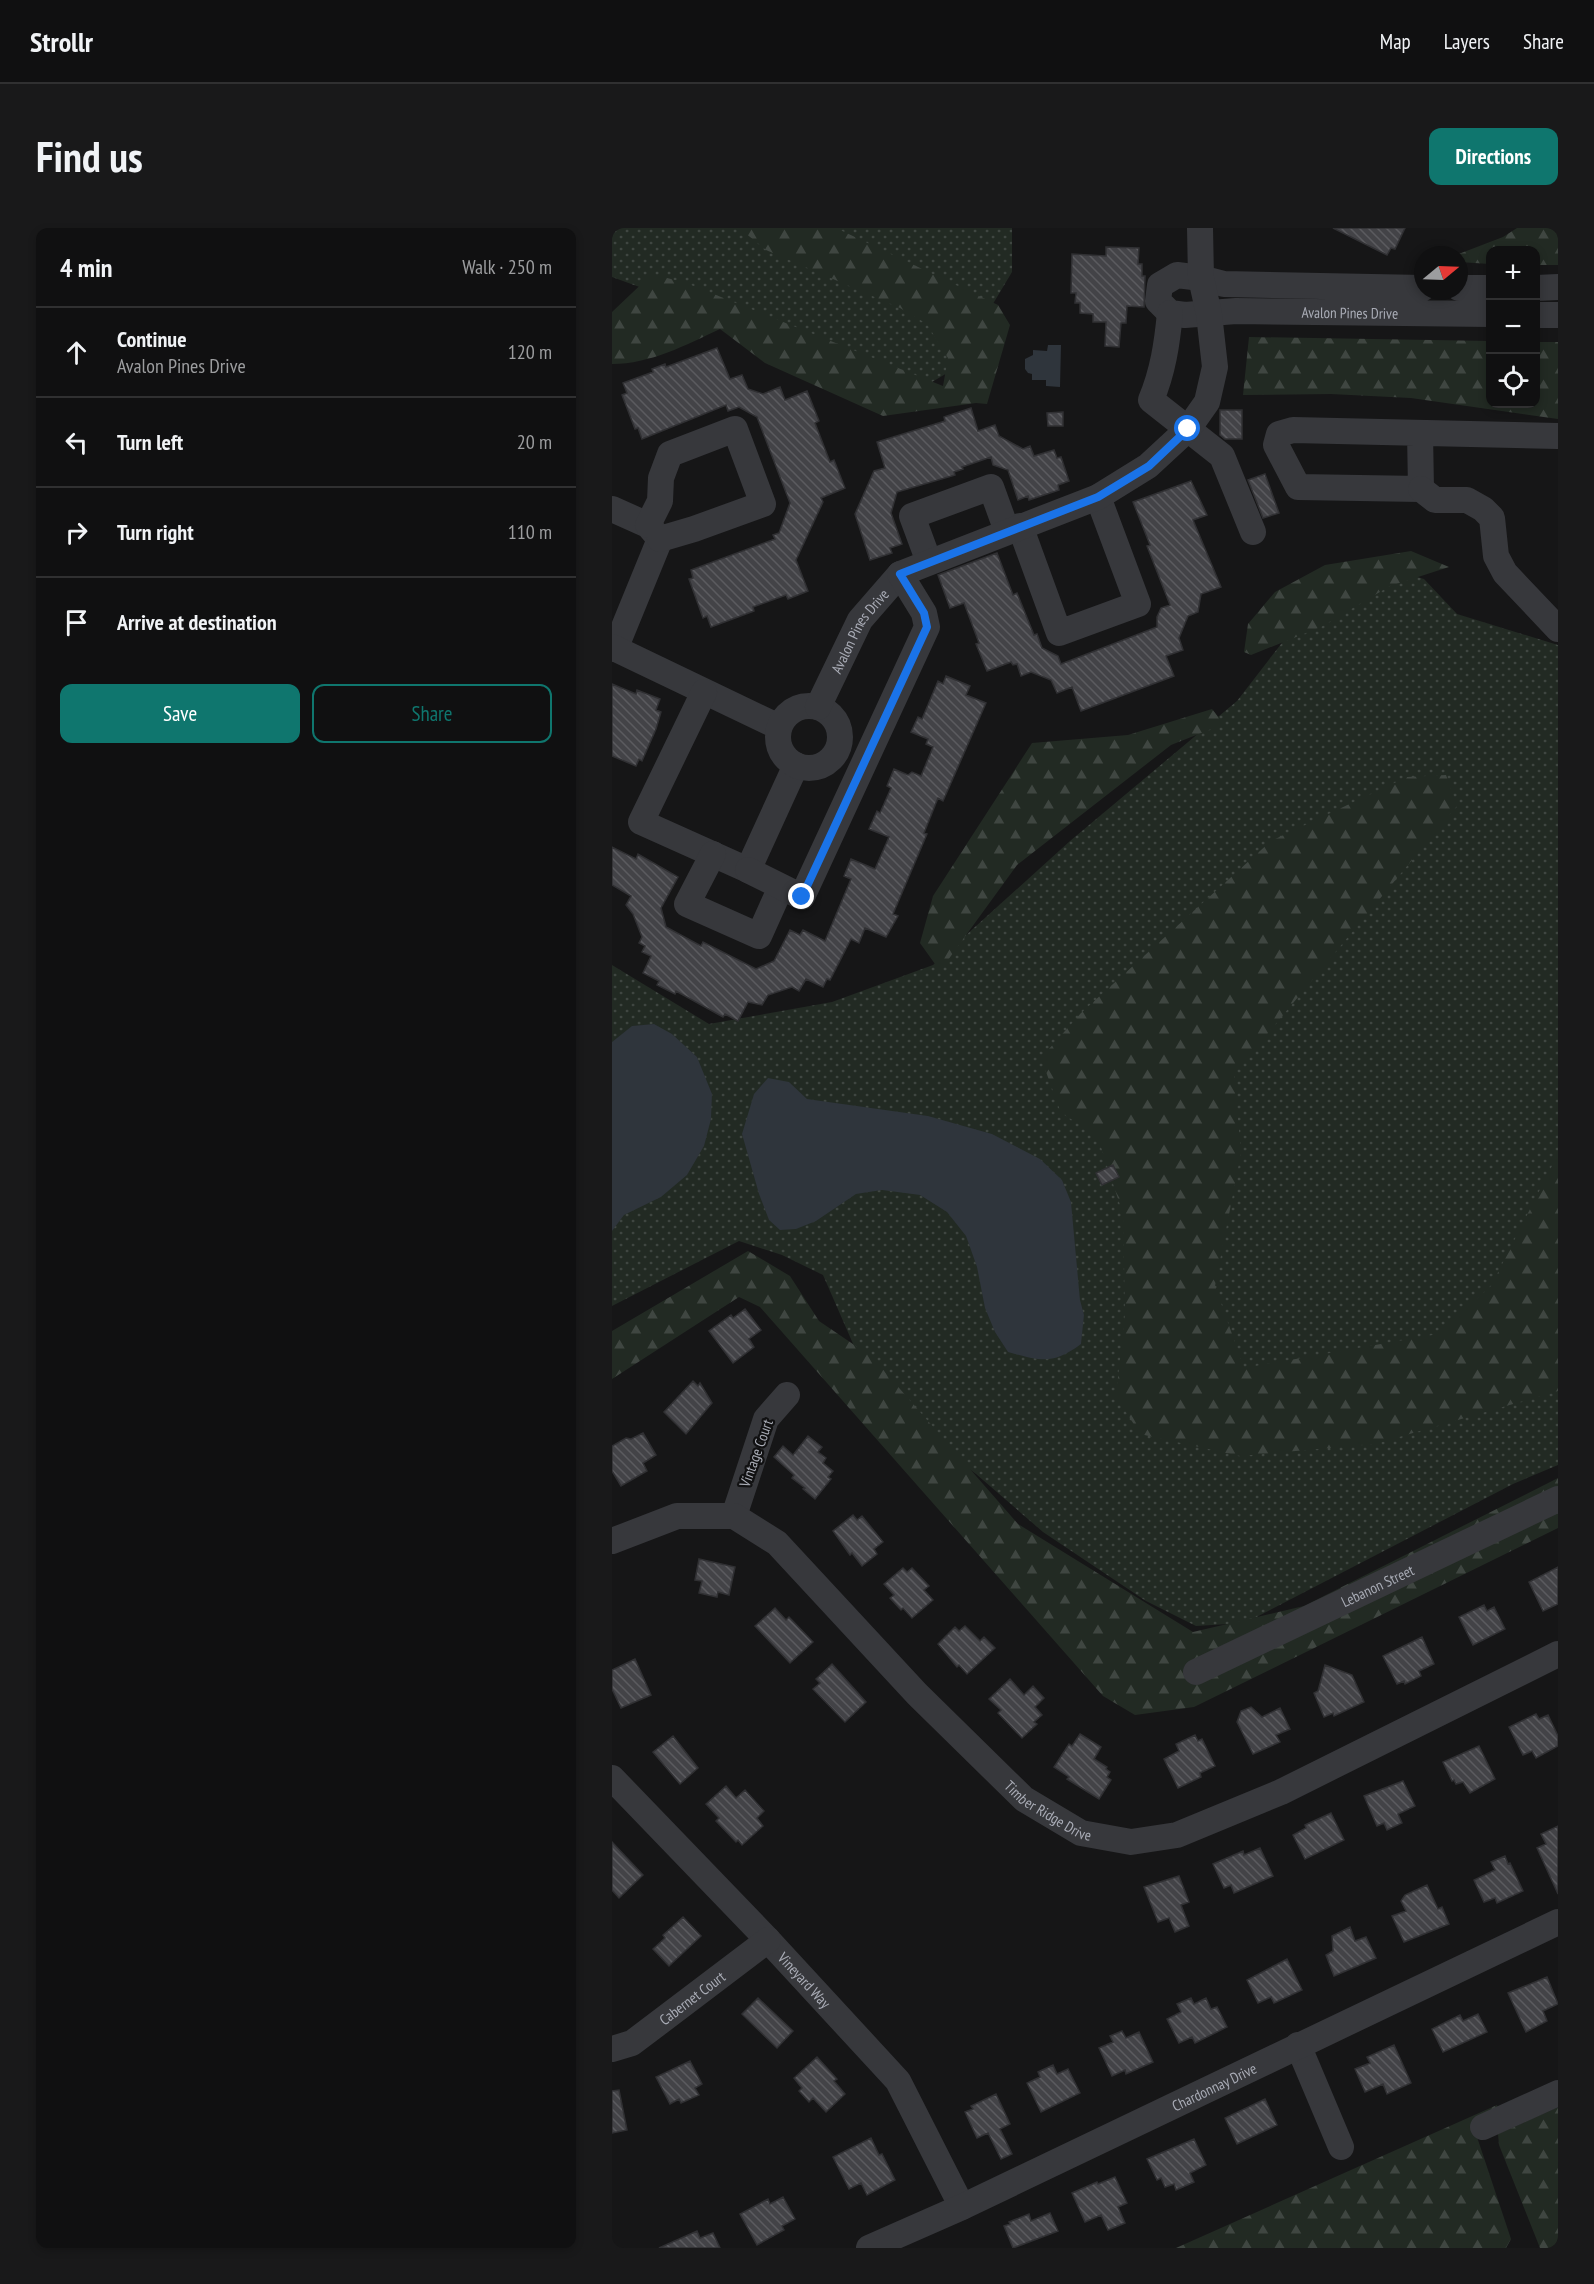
<!DOCTYPE html>
<meta charset="utf-8">
<style>
body{margin:0;font-family:"PT Sans Narrow",sans-serif;background:#19191a;color:#f1f3f6}
.controls{position:absolute;right:18px;top:18px;display:grid;overflow:hidden;border-radius:12px;box-shadow:0 3px 9px #0003}
.controls button{width:54px;height:54px;display:grid;place-items:center;padding:0;border:0;border-bottom:2px solid #303031;background:#101011;color:#f1f3f6;font:30px sans-serif}
.compass{position:absolute;left:802px;top:18px;width:54px;height:54px;border-radius:50%;background:#101011;box-shadow:0 3px 9px #0003;rotate:71deg}
.stop{position:absolute;width:18px;height:18px;margin:-14px;border:4px solid #1a73e8;border-radius:50%;background:#fff}
.stop.end{background:#1a73e8;border-color:#fff;box-shadow:0 2px 6px #0008}
.list{margin:0;padding:0;list-style:none}
h2{display:flex;justify-content:space-between;align-items:center;height:78px;margin:0;padding:0 24px;font-size:26px}
h2 small{font-size:20px;font-weight:400;color:#9c9d9f}
.list li{display:grid;grid-template-columns:39px 1fr auto;gap:18px;align-items:center;box-sizing:border-box;height:90px;padding:0 24px;border-top:2px solid #303031}
.list b{display:block;font-size:22px;white-space:nowrap}
.list p{margin:0;font-size:20px;white-space:nowrap;color:#9c9d9f}
.list em{font-size:20px;font-style:normal;color:#9c9d9f}
.actions{display:flex;gap:12px;padding:18px 24px}
.actions a{flex:1;padding:14px 0;border:2px solid #0f766e;border-radius:12px;text-align:center;font-size:21px;color:#0f766e}
.actions .main{background:#0f766e;color:#fff}
.icon{flex:none;width:33px;height:33px;fill:none;stroke:currentColor;stroke-width:2;stroke-linecap:round;stroke-linejoin:round}
.map{position:relative;flex:none;width:946px;height:2020px;overflow:hidden;border-radius:12px}
header{display:flex;align-items:center;gap:36px;box-sizing:border-box;height:84px;padding:0 30px;background:#101011;border-bottom:2px solid #303031}
header strong{font-size:28px}
nav{display:flex;gap:33px;margin-inline-start:auto;font-size:21px}
.intro{display:flex;align-items:center;justify-content:space-between;box-sizing:border-box;height:144px;padding:0 36px}
h1{margin:0;font-size:42px}
.button{padding:15px 27px;border-radius:12px;background:#0f766e;color:#fff;font-size:21px;font-weight:700}
main{display:flex;gap:36px;padding:0 36px}
aside{flex:1;background:#101011;border-radius:12px;box-shadow:0 3px 9px #0003}
.map>svg:first-child{display:block}
</style>
<header>
<strong>Strollr</strong>
<nav><a>Map</a><a>Layers</a><a>Share</a></nav>
</header>
<div class="intro"><h1>Find us</h1><a class="button">Directions</a></div>
<main>
<aside>
<h2>4 min<small>Walk · 250 m</small></h2>
<ul class="list">
<li><svg class="icon" aria-label="ahead" viewBox="0 0 24 24"><path d="M12 20V5M6 11l6-6 6 6"/></svg><div><b>Continue</b><p>Avalon Pines Drive</p></div><em>120 m</em></li>
<li><svg class="icon" aria-label="left" viewBox="0 0 24 24"><path d="M17 20v-9H6M10 6l-5 5 5 5"/></svg><div><b>Turn left</b></div><em>20 m</em></li>
<li><svg class="icon" aria-label="right" viewBox="0 0 24 24"><path d="M7 20v-9h11M14 6l5 5-5 5"/></svg><div><b>Turn right</b></div><em>110 m</em></li>
<li><svg class="icon" aria-label="arrive" viewBox="0 0 24 24"><path d="M6 21V4h12l-3 4 3 4H6"/></svg><div><b>Arrive at destination</b></div></li>
</ul>
<div class="actions"><a class="main">Save</a><a>Share</a></div>
</aside>
<div class="map">
<svg width="946" height="2020" viewBox="0 0 946 2020">
<defs>
<pattern id="grass-dots" width="8" height="8" patternUnits="userSpaceOnUse" patternTransform="scale(1.5)"><rect width="8" height="8" fill="#222a23"/><path d="M2 2h.1M6 6h.1" fill="none" stroke="#3f4641" stroke-width="1.8" stroke-linecap="round"/></pattern>
<pattern id="forest-firs" width="22" height="20" patternUnits="userSpaceOnUse" patternTransform="scale(1.5)"><rect width="22" height="20" fill="#222a23"/><path d="M5 1l3.5 6h-7zM16 11l3.5 6h-7z" fill="#3f4641"/></pattern>
<pattern id="building-back-hatch" width="6" height="6" patternUnits="userSpaceOnUse" patternTransform="scale(1.5)"><rect width="6" height="6" fill="#434347"/><path d="M-1 5l2 2M0 0l6 6M5-1l2 2" fill="none" stroke="#5b5b5f"/></pattern>
</defs>
<rect width="100%" height="100%" fill="#161617"/>
<!-- grass -->
<path fill="url(#grass-dots)" d="M 0,0 L 400,0 L 400,44 L 342,141 L 308,161 L 0,49 Z
M 782,342 L 812,351 L 845,386 L 946,417 L 946,1237 L 901,1256 L 633,1395 L 584,1398 L 534,1373 L 431,1304 L 364,1246 L 292,1193 L 242,1118 L 211,1047 L 170,1027 L 127,1013 L 0,1078 L 0,737 L 97,796 L 220,774 L 321,737 L 458,613 L 625,473 L 690,389 Z"/>
<!-- forest -->
<path fill="url(#forest-firs)" d="M 127,0 L 224,0 L 386,77 L 398,97 L 375,176 L 364,175 L 271,188 L 153,135 L 108,101 C 74,117 38,136 0,136 L 0,84 L 40,46 L 74,55 L 331,158 L 336,130 L 315,96 L 288,80 L 154,22 Z
M 905,0 L 946,0 L 946,37 L 924,37 L 924,22 L 879,22 L 878,36 L 847,34 L 847,27 L 844,27 L 891,9 Z
M 637,109 L 878,113 L 879,176 L 924,176 L 924,114 L 946,114 L 946,191 L 799,170 L 719,166 L 631,167 Z
M 799,323 L 837,339 L 778,358 L 709,399 L 639,427 L 632,424 L 636,396 L 663,364 L 713,337 Z
M 600,481 L 612,496 L 559,517 L 405,637 L 328,743 L 308,715 L 321,668 L 420,515 L 516,507 Z
M 834,547 L 845,578 L 622,846 L 629,925 L 603,1058 L 632,1140 L 826,1106 L 879,1058 L 946,926 L 946,1163 L 763,1216 L 628,1228 L 528,1206 L 504,1168 L 513,1086 L 511,986 L 485,907 L 449,885 L 429,830 L 469,785 L 659,613 L 795,549 Z
M 136,1023 L 178,1048 L 207,1093 L 260,1129 L 406,1296 L 581,1404 L 692,1378 L 946,1250 L 946,1300 L 582,1479 L 523,1487 L 491,1468 L 148,1079 L 127,1069 L 0,1151 L 0,1103 Z
M 885,1877 L 887,1884 L 861,1897 L 899,2011 L 894,2020 L 564,2020 Z
M 946,1879 L 946,2020 L 928,2020 L 887,1917 L 886,1906 Z"/>
<!-- water -->
<path fill="#2f353c" d="M 436,117 L 449,117 L 448,159 L 434,158 L 434,152 L 420,152 L 420,146 L 416,145 L 413,141 L 413,131 L 421,127 L 421,122 L 435,123 Z
M 42,796 L 60,806 L 85,829 L 100,866 L 99,891 L 92,918 L 75,947 L 49,969 L 12,987 L 0,1003 L 0,814 L 20,798 Z
M 156,850 L 177,854 L 195,871 L 316,888 L 380,906 L 428,931 L 450,952 L 459,974 L 468,1072 L 472,1087 L 469,1116 C 441,1137 429,1133 396,1124 L 383,1104 L 373,1080 L 365,1039 L 354,1008 L 335,984 L 308,967 L 270,962 L 244,966 L 204,993 L 184,1001 L 168,1002 L 157,992 L 147,966 L 130,906 L 142,866 Z"/>
<!-- building -->
<path fill="url(#building-back-hatch)" stroke="#303033" stroke-width="1.5" d="M 721,0 L 793,0 L 783,21 L 779,20 L 775,27 Z
M 494,19 L 527,20 L 526,36 L 530,36 L 530,48 L 533,48 L 532,79 L 515,78 L 514,95 L 509,95 L 507,119 L 493,118 L 494,94 L 481,94 L 481,86 L 468,85 L 468,75 L 463,75 L 464,65 L 459,65 L 460,26 L 494,28 Z
M 105,120 L 118,151 L 130,147 L 136,161 L 151,166 L 168,159 L 173,172 L 195,163 L 207,193 L 203,195 L 218,234 L 222,232 L 233,260 L 209,270 L 211,274 L 184,332 L 196,363 L 176,371 L 174,367 L 141,379 L 142,383 L 99,399 L 95,388 L 91,390 L 77,351 L 81,350 L 79,342 L 163,311 L 161,307 L 167,305 L 178,275 L 145,189 L 127,179 L 116,183 L 114,177 L 30,211 L 26,200 L 23,201 L 10,167 L 15,165 L 11,155 L 41,144 L 40,141 L 53,136 L 54,139 Z
M 359,180 L 366,203 L 383,197 L 387,208 L 411,221 L 418,218 L 422,228 L 442,222 L 445,230 L 449,229 L 457,253 L 446,257 L 447,262 L 417,272 L 416,268 L 406,272 L 396,242 L 381,237 L 379,229 L 350,239 L 351,241 L 342,244 L 343,247 L 285,264 L 279,285 L 290,316 L 278,320 L 280,325 L 258,332 L 243,286 L 262,243 L 273,240 L 265,214 L 333,193 L 332,189 Z
M 608,182 L 630,182 L 630,211 L 613,211 L 608,207 Z
M 451,184 L 451,198 L 436,198 L 435,185 Z
M 653,246 L 667,285 L 651,290 L 636,252 Z
M 579,253 L 595,287 L 581,292 L 609,359 L 589,366 L 586,384 L 576,388 L 567,410 L 571,422 L 554,428 L 562,448 L 469,483 L 460,459 L 445,465 L 439,452 L 419,444 L 409,448 L 405,436 L 401,437 L 399,434 L 375,443 L 364,416 L 367,415 L 352,375 L 338,380 L 326,347 L 385,325 L 401,367 L 405,365 L 422,407 L 425,406 L 430,420 L 446,428 L 449,436 L 545,399 L 545,389 L 549,380 L 558,377 L 535,318 L 538,317 L 521,274 Z
M 334,448 L 358,458 L 354,467 L 374,475 L 331,573 L 326,570 L 312,605 L 315,606 L 281,686 L 286,688 L 274,709 L 253,700 L 247,715 L 239,711 L 218,752 L 215,751 L 211,759 L 194,751 L 187,763 L 180,759 L 156,767 L 150,777 L 136,774 L 126,793 L 113,786 L 111,789 L 64,763 L 63,766 L 45,757 L 47,753 L 31,745 L 39,728 L 30,724 L 33,718 L 27,715 L 30,709 L 21,686 L 14,677 L 19,668 L 0,657 L 0,619 L 24,631 L 26,626 L 66,649 L 49,680 L 54,699 L 89,718 L 91,714 L 144,741 L 162,733 L 178,702 L 188,707 L 191,702 L 213,713 L 239,651 L 232,648 L 239,631 L 263,641 L 277,609 L 257,601 L 265,583 L 268,585 L 279,560 L 275,558 L 282,541 L 296,547 L 300,544 L 309,548 L 321,519 L 314,516 L 316,511 L 299,504 L 306,489 L 310,491 L 326,453 L 331,456 Z
M 0,456 L 24,466 L 25,462 L 48,471 L 44,482 L 49,484 L 44,501 L 30,533 L 27,531 L 24,538 L 0,528 Z
M 501,937 L 507,949 L 490,957 L 484,945 Z
M 133,1081 L 149,1102 L 137,1111 L 142,1119 L 121,1135 L 97,1103 L 119,1087 L 121,1090 Z
M 81,1153 L 86,1158 L 88,1155 L 100,1175 L 74,1206 L 52,1184 Z
M 31,1205 L 44,1227 L 31,1235 L 35,1243 L 9,1258 L 0,1243 L 0,1218 L 14,1210 L 19,1211 Z
M 196,1208 L 210,1219 L 206,1224 L 214,1230 L 211,1235 L 221,1243 L 216,1249 L 219,1251 L 203,1271 L 191,1261 L 193,1260 L 180,1250 L 182,1247 L 162,1229 L 171,1218 L 181,1227 Z
M 241,1287 L 245,1292 L 250,1288 L 271,1314 L 262,1321 L 265,1326 L 250,1338 L 240,1325 L 238,1327 L 221,1303 Z
M 87,1331 L 123,1339 L 117,1367 L 106,1364 L 105,1369 L 87,1365 L 90,1353 L 83,1352 Z
M 946,1339 L 946,1376 L 931,1383 L 917,1354 Z
M 291,1340 L 295,1344 L 300,1340 L 317,1358 L 312,1362 L 321,1372 L 300,1390 L 291,1380 L 289,1382 L 278,1370 L 282,1367 L 272,1356 Z
M 872,1377 L 875,1383 L 882,1379 L 893,1401 L 861,1417 L 847,1389 Z
M 163,1380 L 174,1392 L 177,1389 L 201,1414 L 178,1435 L 143,1398 Z
M 353,1398 L 368,1413 L 372,1409 L 383,1420 L 355,1446 L 347,1437 L 345,1439 L 326,1416 L 343,1399 L 347,1403 Z
M 810,1409 L 822,1436 L 807,1443 L 809,1448 L 793,1456 L 792,1453 L 785,1456 L 771,1428 Z
M 23,1431 L 39,1467 L 9,1480 L 0,1461 L 0,1442 Z
M 220,1436 L 254,1474 L 233,1494 L 201,1461 L 208,1455 L 204,1451 Z
M 713,1437 L 740,1447 L 752,1474 L 722,1488 L 721,1485 L 712,1489 L 702,1465 L 706,1463 Z
M 398,1451 L 412,1467 L 421,1458 L 432,1470 L 423,1479 L 430,1487 L 422,1494 L 425,1496 L 410,1510 L 386,1485 L 389,1482 L 377,1471 Z
M 639,1479 L 650,1489 L 668,1480 L 678,1501 L 664,1507 L 668,1514 L 641,1526 L 625,1494 L 629,1483 Z
M 924,1486 L 927,1491 L 936,1487 L 946,1508 L 946,1518 L 924,1530 L 920,1523 L 911,1527 L 897,1499 Z
M 468,1506 L 489,1519 L 482,1531 L 495,1539 L 494,1541 L 498,1544 L 495,1549 L 499,1552 L 487,1571 L 455,1551 L 457,1549 L 442,1539 L 457,1516 L 460,1518 Z
M 583,1507 L 586,1513 L 590,1511 L 603,1538 L 588,1545 L 589,1549 L 566,1560 L 552,1531 L 567,1523 L 564,1516 Z
M 61,1508 L 86,1540 L 68,1556 L 41,1524 Z
M 867,1518 L 883,1551 L 858,1565 L 851,1554 L 844,1556 L 842,1552 L 840,1553 L 831,1534 Z
M 791,1553 L 803,1578 L 786,1586 L 790,1595 L 775,1602 L 772,1595 L 765,1598 L 752,1568 Z
M 114,1558 L 124,1570 L 133,1562 L 152,1583 L 145,1590 L 151,1598 L 130,1617 L 126,1612 L 124,1614 L 104,1593 L 107,1590 L 94,1576 Z
M 719,1585 L 732,1612 L 693,1631 L 681,1607 L 694,1600 L 693,1597 Z
M 946,1598 L 946,1666 L 925,1620 L 934,1616 L 929,1606 Z
M 0,1614 L 31,1647 L 7,1670 L 0,1662 Z
M 648,1620 L 661,1648 L 622,1665 L 619,1657 L 612,1660 L 601,1636 L 631,1623 L 632,1627 Z
M 893,1628 L 896,1636 L 898,1635 L 911,1663 L 885,1675 L 883,1670 L 872,1674 L 862,1652 L 883,1642 L 879,1634 Z
M 567,1648 L 577,1674 L 569,1677 L 577,1698 L 563,1704 L 557,1690 L 546,1694 L 532,1659 Z
M 815,1657 L 826,1681 L 830,1679 L 837,1696 L 792,1714 L 780,1688 L 794,1683 L 789,1673 L 793,1667 Z
M 71,1689 L 89,1708 L 57,1738 L 41,1721 L 53,1710 L 51,1707 Z
M 738,1699 L 743,1713 L 754,1709 L 764,1730 L 722,1748 L 714,1727 L 721,1723 L 720,1708 Z
M 675,1731 L 690,1762 L 662,1775 L 659,1769 L 646,1775 L 635,1752 Z
M 935,1749 L 946,1776 L 931,1783 L 935,1793 L 914,1804 L 896,1765 Z
M 146,1770 L 181,1803 L 165,1820 L 130,1786 Z
M 579,1770 L 582,1776 L 594,1770 L 599,1781 L 605,1779 L 615,1799 L 583,1815 L 580,1809 L 567,1815 L 555,1791 L 569,1784 L 565,1776 Z
M 866,1786 L 875,1804 L 831,1824 L 820,1801 L 848,1787 L 851,1793 Z
M 510,1803 L 514,1810 L 527,1804 L 541,1834 L 514,1846 L 513,1842 L 500,1848 L 487,1820 L 501,1814 L 498,1808 Z
M 782,1817 L 799,1855 L 775,1866 L 771,1856 L 753,1864 L 743,1841 L 758,1835 L 755,1829 Z
M 205,1829 L 225,1851 L 222,1853 L 233,1866 L 214,1884 L 201,1870 L 197,1874 L 187,1863 L 190,1860 L 182,1850 Z
M 78,1833 L 90,1856 L 83,1860 L 87,1867 L 69,1875 L 67,1871 L 58,1876 L 44,1849 Z
M 441,1837 L 445,1846 L 456,1841 L 468,1865 L 429,1884 L 415,1855 L 428,1849 L 426,1844 Z
M 7,1862 L 15,1902 L 0,1905 L 0,1863 Z
M 384,1866 L 398,1896 L 388,1901 L 400,1926 L 389,1931 L 376,1905 L 365,1910 L 353,1884 L 361,1881 L 359,1878 Z
M 653,1871 L 665,1897 L 625,1916 L 613,1890 Z
M 259,1910 L 267,1927 L 270,1926 L 283,1952 L 255,1967 L 249,1955 L 237,1961 L 221,1929 Z
M 582,1911 L 594,1937 L 578,1945 L 582,1954 L 564,1962 L 562,1956 L 553,1959 L 549,1950 L 545,1952 L 535,1931 Z
M 503,1949 L 515,1975 L 506,1979 L 513,1995 L 496,2002 L 489,1987 L 473,1994 L 460,1965 L 485,1954 L 486,1956 Z
M 171,1969 L 183,1991 L 170,1998 L 172,2002 L 145,2017 L 128,1986 L 156,1971 L 158,1976 Z
M 438,1985 L 446,2003 L 401,2020 L 392,1998 L 398,1996 L 397,1994 L 417,1986 L 419,1993 Z
M 85,2003 L 88,2010 L 101,2005 L 108,2020 L 47,2020 Z"/>
<g fill="none" stroke-linecap="round" stroke-linejoin="round">
<!-- minor -->
<g stroke="#37383c" stroke-width="26">
<path id="s1" d="M 811,60 L 612,56 L 589,50 L 565,47 L 548,57 L 546,73 L 558,85 L 573,87 L 624,83 L 879,86"/>
<path d="M 847,60 L 879,60"/>
<path d="M 924,60 L 946,59"/>
<path d="M 558,85 C 555,116 551,143 539,172 L 610,228 L 641,304"/>
<path d="M 924,87 L 946,87"/>
<path d="M 808,205 L 809,261 L 686,259 L 664,217 L 667,206 L 681,202 L 946,208"/>
<path d="M 809,261 L 823,272 L 855,272 L 871,281 L 880,290 L 884,328 L 893,345 L 946,401"/>
<path d="M 0,281 L 36,297 L 48,311 L 3,421"/>
<path d="M 36,297 L 48,273 L 49,250 L 58,226 L 123,201 L 151,276 L 82,301 L 48,311"/>
<path d="M 408,298 L 447,405 L 526,376 L 486,269"/>
<path d="M 317,334 L 300,288 L 379,259 L 395,303"/>
<path d="M 0,419 L 167,499"/>
<path d="M 92,464 L 29,594 L 136,642 L 184,537"/>
<circle cx="197" cy="509" r="31"/>
<path id="s2" d="M 206,479 L 248,392 L 288,346 L 486,269 L 536,238 L 576,201 L 595,174 L 603,139 L 597,86 L 589,50 L 588,0"/>
<path d="M 101,626 L 75,676 L 147,708 L 169,659"/>
<path d="M 136,642 L 190,669 L 315,399 L 312,385 L 288,346"/>
<path d="M 122,1288 L 154,1191 L 175,1167"/>
<path id="s3" d="M 0,1313 L 65,1288 L 122,1288 L 165,1315 L 305,1466 L 412,1571 L 469,1605 L 519,1614 L 565,1607 L 669,1564 L 946,1426"/>
<path id="s4" d="M 584,1444 L 946,1271"/>
<path id="s5" d="M 0,1550 L 156,1712 L 286,1853 L 350,1979"/>
<path d="M 686,1817 L 729,1919"/>
<path id="s6" d="M 0,1821 L 20,1815 L 156,1712"/>
<path d="M 871,1899 L 946,1865"/>
<path id="s7" d="M 257,2020 L 350,1979 L 946,1694"/>
</g>
</g>
<g fill="none" stroke-linecap="round" stroke-linejoin="round">
<!-- route -->
<path stroke="#1a73e8" stroke-width="8" d="M 190,669 L 315,399 L 312,385 L 288,346 L 486,269 L 537,238 L 576,201"/>
</g>
<g text-anchor="middle" dominant-baseline="central" stroke-width="4.5" stroke-linejoin="round" paint-order="stroke">
<!-- street labels -->
<g font-size="15" fill="#a9acb6" stroke="#111112">
<text stroke="none"><textPath href="#s1" startOffset="480">Avalon Pines Drive</textPath></text>
<text stroke="none"><textPath href="#s2" startOffset="87">Avalon Pines Drive</textPath></text>
<text transform="translate(144 1225) rotate(-70)">Vintage Court</text>
<text stroke="none"><textPath href="#s4" startOffset="201">Lebanon Street</textPath></text>
<text stroke="none"><textPath href="#s3" startOffset="560">Timber Ridge Drive</textPath></text>
<text stroke="none"><textPath href="#s5" startOffset="279">Vineyard Way</textPath></text>
<text stroke="none"><textPath href="#s6" startOffset="96">Cabernet Court</textPath></text>
<text stroke="none"><textPath href="#s7" startOffset="381">Chardonnay Drive</textPath></text>
</g>
</g>
</svg>
<div class="controls">
<button>+</button>
<button>−</button>
<button><svg class="icon" aria-label="locate" viewBox="0 0 24 24"><circle cx="12" cy="12" r="6"/><path d="M12 2v4M12 18v4M2 12h4M18 12h4"/></svg></button>
</div>
<svg class="compass" viewBox="-18 -18 36 36"><path d="M0-13l5 13h-10z" fill="#e53935"/><path d="M0 13l5-13h-10z" fill="#9c9d9f"/></svg>
<div class="stop" style="left:576px;top:201px"></div>
<div class="stop end" style="left:190px;top:669px"></div>
</div>
</main>
